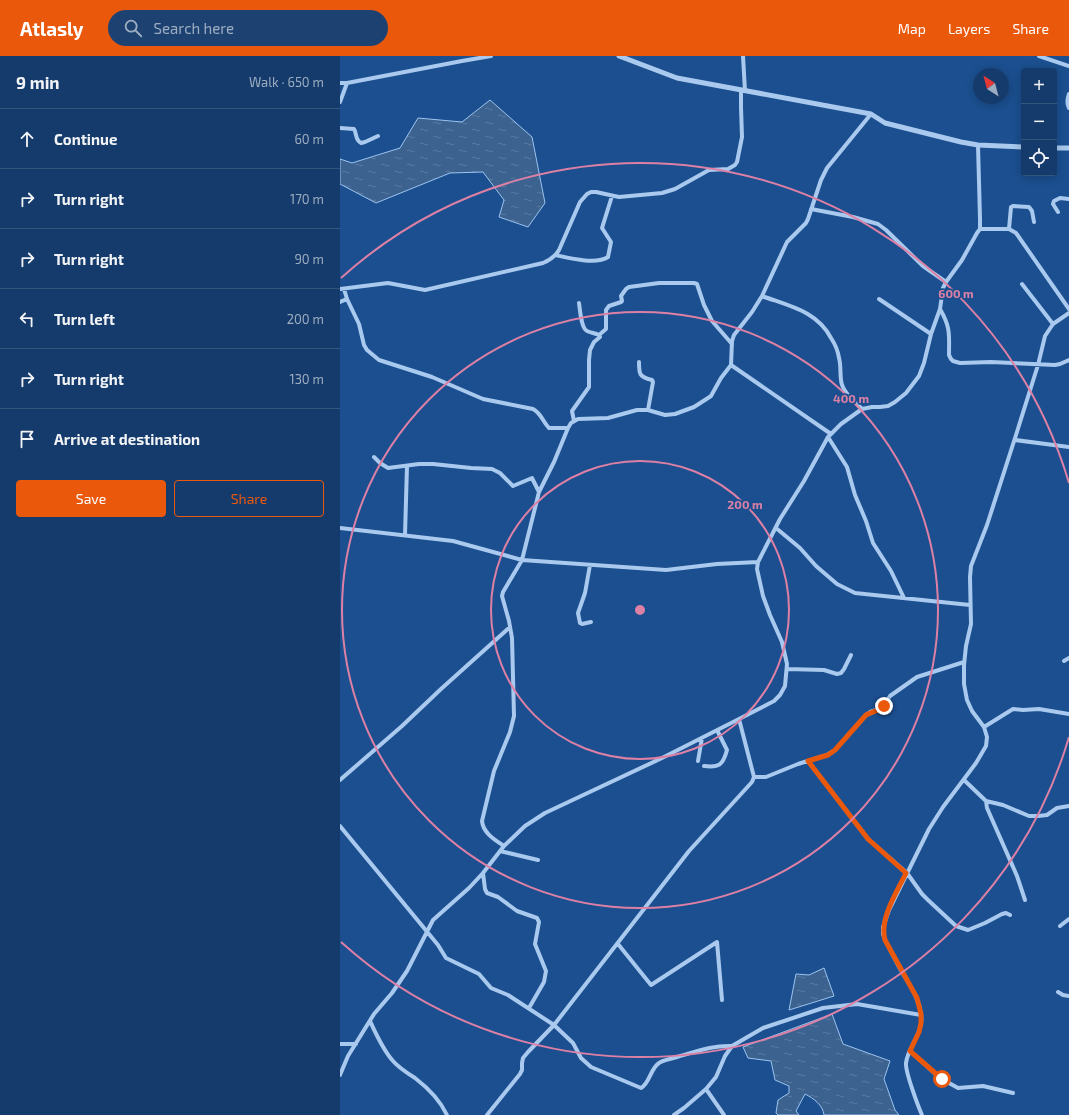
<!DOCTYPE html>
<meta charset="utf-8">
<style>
body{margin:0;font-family:"Exo 2",sans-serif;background:#1d4271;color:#f1f3f6}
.controls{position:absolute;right:12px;top:12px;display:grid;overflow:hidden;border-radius:4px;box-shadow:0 2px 10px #0003}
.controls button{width:36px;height:36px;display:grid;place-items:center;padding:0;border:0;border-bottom:1px solid #33557e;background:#143b6b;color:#f1f3f6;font:20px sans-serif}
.compass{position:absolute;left:633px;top:12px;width:36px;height:36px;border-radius:50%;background:#143b6b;box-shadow:0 2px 10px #0003;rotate:324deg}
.stop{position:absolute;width:12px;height:12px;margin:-9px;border:3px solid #ea580c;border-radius:50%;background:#fff}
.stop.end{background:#ea580c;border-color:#fff;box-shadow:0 1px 4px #0008}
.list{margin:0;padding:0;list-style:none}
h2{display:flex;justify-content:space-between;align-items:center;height:52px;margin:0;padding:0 16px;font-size:17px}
h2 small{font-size:13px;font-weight:400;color:#9dadc1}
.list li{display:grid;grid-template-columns:26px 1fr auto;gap:12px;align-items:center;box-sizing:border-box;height:60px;padding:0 16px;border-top:1px solid #33557e}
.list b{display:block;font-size:15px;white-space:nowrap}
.list em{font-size:13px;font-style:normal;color:#9dadc1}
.actions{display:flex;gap:8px;padding:12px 16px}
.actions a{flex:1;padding:9px 0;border:1px solid #ea580c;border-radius:4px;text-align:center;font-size:14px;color:#ea580c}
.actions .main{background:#ea580c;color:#fff}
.icon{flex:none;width:22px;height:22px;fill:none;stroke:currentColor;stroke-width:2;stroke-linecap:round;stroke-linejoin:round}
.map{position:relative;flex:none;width:729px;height:1059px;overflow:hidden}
header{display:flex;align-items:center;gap:24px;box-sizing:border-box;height:56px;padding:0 20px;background:#ea580c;color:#fff}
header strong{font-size:19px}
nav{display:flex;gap:22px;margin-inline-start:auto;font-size:14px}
.search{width:280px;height:36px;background:#1d4271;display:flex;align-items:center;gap:10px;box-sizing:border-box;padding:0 14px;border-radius:22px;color:#9dadc1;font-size:15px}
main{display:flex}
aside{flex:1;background:#143b6b}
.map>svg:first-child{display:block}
</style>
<header>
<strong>Atlasly</strong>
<div class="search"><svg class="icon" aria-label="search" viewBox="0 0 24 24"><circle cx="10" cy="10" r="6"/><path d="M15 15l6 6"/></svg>Search here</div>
<nav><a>Map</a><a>Layers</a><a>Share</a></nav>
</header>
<main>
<aside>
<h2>9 min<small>Walk · 650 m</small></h2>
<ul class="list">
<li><svg class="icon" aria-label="ahead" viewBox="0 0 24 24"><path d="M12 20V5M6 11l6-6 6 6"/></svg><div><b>Continue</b></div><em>60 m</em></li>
<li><svg class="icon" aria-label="right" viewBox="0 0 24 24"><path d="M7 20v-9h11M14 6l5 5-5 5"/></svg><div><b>Turn right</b></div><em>170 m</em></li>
<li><svg class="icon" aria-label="right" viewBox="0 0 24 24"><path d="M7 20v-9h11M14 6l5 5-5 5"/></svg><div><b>Turn right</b></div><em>90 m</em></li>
<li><svg class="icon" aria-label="left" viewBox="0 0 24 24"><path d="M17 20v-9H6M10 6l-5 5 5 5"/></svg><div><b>Turn left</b></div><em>200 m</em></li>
<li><svg class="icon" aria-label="right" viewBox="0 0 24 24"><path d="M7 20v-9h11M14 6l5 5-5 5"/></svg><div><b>Turn right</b></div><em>130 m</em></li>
<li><svg class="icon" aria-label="arrive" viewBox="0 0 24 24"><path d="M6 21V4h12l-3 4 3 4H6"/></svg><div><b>Arrive at destination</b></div></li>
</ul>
<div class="actions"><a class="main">Save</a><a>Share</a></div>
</aside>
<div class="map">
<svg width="729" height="1059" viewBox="0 0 729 1059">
<defs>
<pattern id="water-ripples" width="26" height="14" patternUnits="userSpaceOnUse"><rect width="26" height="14" fill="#3c6290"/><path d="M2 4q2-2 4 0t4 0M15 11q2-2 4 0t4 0" fill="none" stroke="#597aa1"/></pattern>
</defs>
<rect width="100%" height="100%" fill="#1b4f8f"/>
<!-- water -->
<path fill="url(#water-ripples)" stroke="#9cc4f0" d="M 150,44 L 192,81 L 205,147 L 188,171 L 159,161 L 164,144 L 143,116 L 110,117 L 36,147 L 0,128 L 0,103 L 12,107 L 60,92 L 78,62 L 122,66 Z
M 484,912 L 494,940 L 449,954 L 456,918 L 469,919 Z
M 492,958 L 503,988 L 550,1005 L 544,1023 L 555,1054 L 559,1059 L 484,1059 C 483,1049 473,1042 465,1038 L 456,1055 L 459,1059 L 438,1059 L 436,1057 L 438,1044 L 449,1037 L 449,1030 L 435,1024 L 431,1005 L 408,1002 L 403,991 Z"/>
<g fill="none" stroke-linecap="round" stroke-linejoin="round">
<!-- minor -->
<path stroke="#a9c9ee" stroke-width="4" d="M 403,0 L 405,35
M 699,0 L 729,10
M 0,27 L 7,27 L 122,5 L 151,0
M 729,38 C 727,43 727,48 729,52
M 0,46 L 7,27
M 0,72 L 14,73 C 17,78 15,84 21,87 L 25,86 L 38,80
M 471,153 L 513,161 L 538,168 L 546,174 L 583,210 L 606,226
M 718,156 L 713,148 L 714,145 L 720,142 L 729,143
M 640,173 L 669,173 L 676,177 L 729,253
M 669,173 L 671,151 L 673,150 L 689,151 L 692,155 L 694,166
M 215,199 C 229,202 256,209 268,201 L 271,186 L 262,172 L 272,140
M 682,228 L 713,268
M 0,233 L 48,227 L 85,234 L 203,207 C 210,204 215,201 219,194 L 240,146 L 247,138 L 251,136 L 256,136 L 279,141 L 322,137 L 335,133 L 369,114 L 388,113 L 395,109 L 397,106 L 402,81 L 401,51 L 401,34
M 4,233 L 7,243 L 19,268 L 24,289 L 27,294 L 39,304 L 92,321 L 143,343 L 193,353 C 201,357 203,366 209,372 L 228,372
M 422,240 C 449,250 477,255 491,282 C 495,288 498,295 499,302 C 501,309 500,316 501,324 C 502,336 514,345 522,353
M 539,243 L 591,278
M 0,246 L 7,243
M 600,253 C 611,272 609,279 609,299 L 611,303 L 613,305 L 620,307 L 651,306 L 715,309 L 720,308 L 729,304
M 259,279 L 266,273 L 266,254 L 269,250 L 281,246 L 282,245 L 281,240 L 286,233 L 289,231 L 319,227 L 354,227 L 357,228 L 364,249 L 372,265 L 392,288
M 299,306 C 299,318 299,321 312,324 L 313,326 L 308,354
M 391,309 L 491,378
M 234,365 L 232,355 L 249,331 L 249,304 L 250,294 L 254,286 L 260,281 L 259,279 C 255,277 251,277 247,275 C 241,272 240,253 239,247
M 488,381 L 507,411 L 515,439 L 526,465 L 533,487 L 551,515 L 564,542
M 675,384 L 729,391
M 34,401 L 40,407 L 48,412 L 79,408 L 93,408 L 131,412 L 152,413 L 160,417 L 173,430 L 192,422 L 199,436
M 0,472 L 113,485 L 182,504 L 326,514 L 377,508 L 418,506
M 436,472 L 460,492 L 476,510 L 497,528 L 515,537 L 630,549
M 65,479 L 67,410
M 250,509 L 245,537 L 238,557 L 240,567 L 242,568 L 251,566
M 724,605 L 729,602
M 447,613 L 484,614 L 497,618 L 501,617 L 504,613 L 511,599
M 644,671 L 673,653 L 683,654 L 699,653 L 729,658
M 358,705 L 362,682
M 468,705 L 528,783 L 567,817 L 582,838 L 588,844 L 616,870 L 628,874 L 645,867 L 662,858 L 666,857 L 670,859
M 364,710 C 379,712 383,709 387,694 L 377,674
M 414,721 L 426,721 L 458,708 L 487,699 L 495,694 L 526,659 L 530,656 L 542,652 L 550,640 L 577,621 L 624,606
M 0,724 L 62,670 L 101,633 L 170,571
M 624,724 L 646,745 L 663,749 L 689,760 L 698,760 L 707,759 L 717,752 L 729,750
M 646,745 L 647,752 L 677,820 L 685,844
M 0,770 L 98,889 L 106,902 L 139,918 L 151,932 L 168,939 L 214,969 L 233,987 L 241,1002 L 251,1011 L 301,1032 C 310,1027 310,1013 319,1007 C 323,1004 331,1003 337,1001 C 355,996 373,989 392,990
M 164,790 C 155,784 143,777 142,765 L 154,715 L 170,676 L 174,660 L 172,582 L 169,565 L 162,540 L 163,536 L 182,504 L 199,436 L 214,406 L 228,372 L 231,367 L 238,363 L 268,362 L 297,354 L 308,354 L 325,359 L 335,358 L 354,351 L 368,342 L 371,340 L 381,322 L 391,309 L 392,285 L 394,279 L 412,256 L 422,240 L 447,186 L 466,167 L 468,163 L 481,124 L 487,112 L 531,58
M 160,795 L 198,804
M 143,817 L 145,833 L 147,837 L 158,841 L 177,855 L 197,862 L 199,866 L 195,888 L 206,915 L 204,926 L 189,952
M 720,870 L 729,863
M 278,888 L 311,929 L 377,886 L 382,944
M 718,936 L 723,939 L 729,940
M 30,965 C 36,978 43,994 53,1005 C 59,1012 67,1017 75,1022 C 88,1032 100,1044 107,1059
M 0,988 L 16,988
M 570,995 L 600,1022 L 618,1032 L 643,1030 L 673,1037
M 0,1019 L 8,1000 L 34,958 L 52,937 L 67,915 L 93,864 L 129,832 L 143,817 L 164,790 L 185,770 L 205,757 L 322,702 L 399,663 L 434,645 L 440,639 L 445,630 L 447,608 L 442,586 L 430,559 L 423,540 L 417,513 L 418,506 L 440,463 L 464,425 L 488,381 L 501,368 L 522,353 L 532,351 L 540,351 L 548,350 L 555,346 L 566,337 L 579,320 L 584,307 L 591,278 L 600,253 L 603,232 L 606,226 L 622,204 L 637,177 L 640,173 L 640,163 L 638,89
M 366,1033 L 384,1059
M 147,1059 L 180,1018 L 182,1014 L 182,1007 L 183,1002 L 188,996 L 214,969 L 349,795 L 412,726 L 414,721 L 399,663
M 334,1059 L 344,1052 L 366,1033 L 376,1021 L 385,1000 L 392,990 L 423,972 L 483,952 L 517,948 L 581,959
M 582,1059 C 578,1050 565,1015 566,1007 C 568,990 584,977 581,958 C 579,942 570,930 562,916 C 556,906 551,895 545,884 L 543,878 L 543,871 L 549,854 L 589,773 L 603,751 L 636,707 L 646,690 L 647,681 L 644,671 L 632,655 L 627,644 L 624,628 L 624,609 L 626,590 L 631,568 L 630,521 L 631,510 L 647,469 L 676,379 L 698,309 L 705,280 L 713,268 L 729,257"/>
<!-- tertiary -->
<path stroke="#a9c9ee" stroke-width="5" d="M 279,0 L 337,22 L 531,58 L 545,67 L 621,86 L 638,89 L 684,91
M 714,92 L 729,92"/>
</g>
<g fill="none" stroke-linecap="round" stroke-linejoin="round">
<!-- route -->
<path stroke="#ea580c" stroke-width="5" d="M 544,650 C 541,654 531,656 526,659 L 495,694 L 488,699 L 468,705 L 528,783 L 566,817 C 557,836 539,863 545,884 L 577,942 L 581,958 L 581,967 L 579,976 L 570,995 L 602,1023"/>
</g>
<!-- distance rings -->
<g fill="none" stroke="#dd80a5" stroke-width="2">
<circle cx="300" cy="554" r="149"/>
<circle cx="300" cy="554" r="298"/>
<path d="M729 681A447 447 0 0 1 1 886M1 222A447 447 0 0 1 729 427"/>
</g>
<circle cx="300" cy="554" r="6" fill="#dd80a5" stroke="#1b4f8f" stroke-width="2"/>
<g font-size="12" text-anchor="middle" font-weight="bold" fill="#dd80a5" stroke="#1b4f8f" stroke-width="3.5" stroke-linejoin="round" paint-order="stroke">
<text x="616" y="242">600 m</text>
<text x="511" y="347">400 m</text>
<text x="405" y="453">200 m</text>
</g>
</svg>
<div class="controls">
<button>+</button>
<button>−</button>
<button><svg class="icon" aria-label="locate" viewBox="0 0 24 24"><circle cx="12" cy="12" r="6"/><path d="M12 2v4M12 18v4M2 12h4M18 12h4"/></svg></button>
</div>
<svg class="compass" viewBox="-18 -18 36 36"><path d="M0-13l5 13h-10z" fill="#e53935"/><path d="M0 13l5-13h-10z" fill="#9dadc1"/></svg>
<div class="stop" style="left:602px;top:1023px"></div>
<div class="stop end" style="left:544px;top:650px"></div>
</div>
</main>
